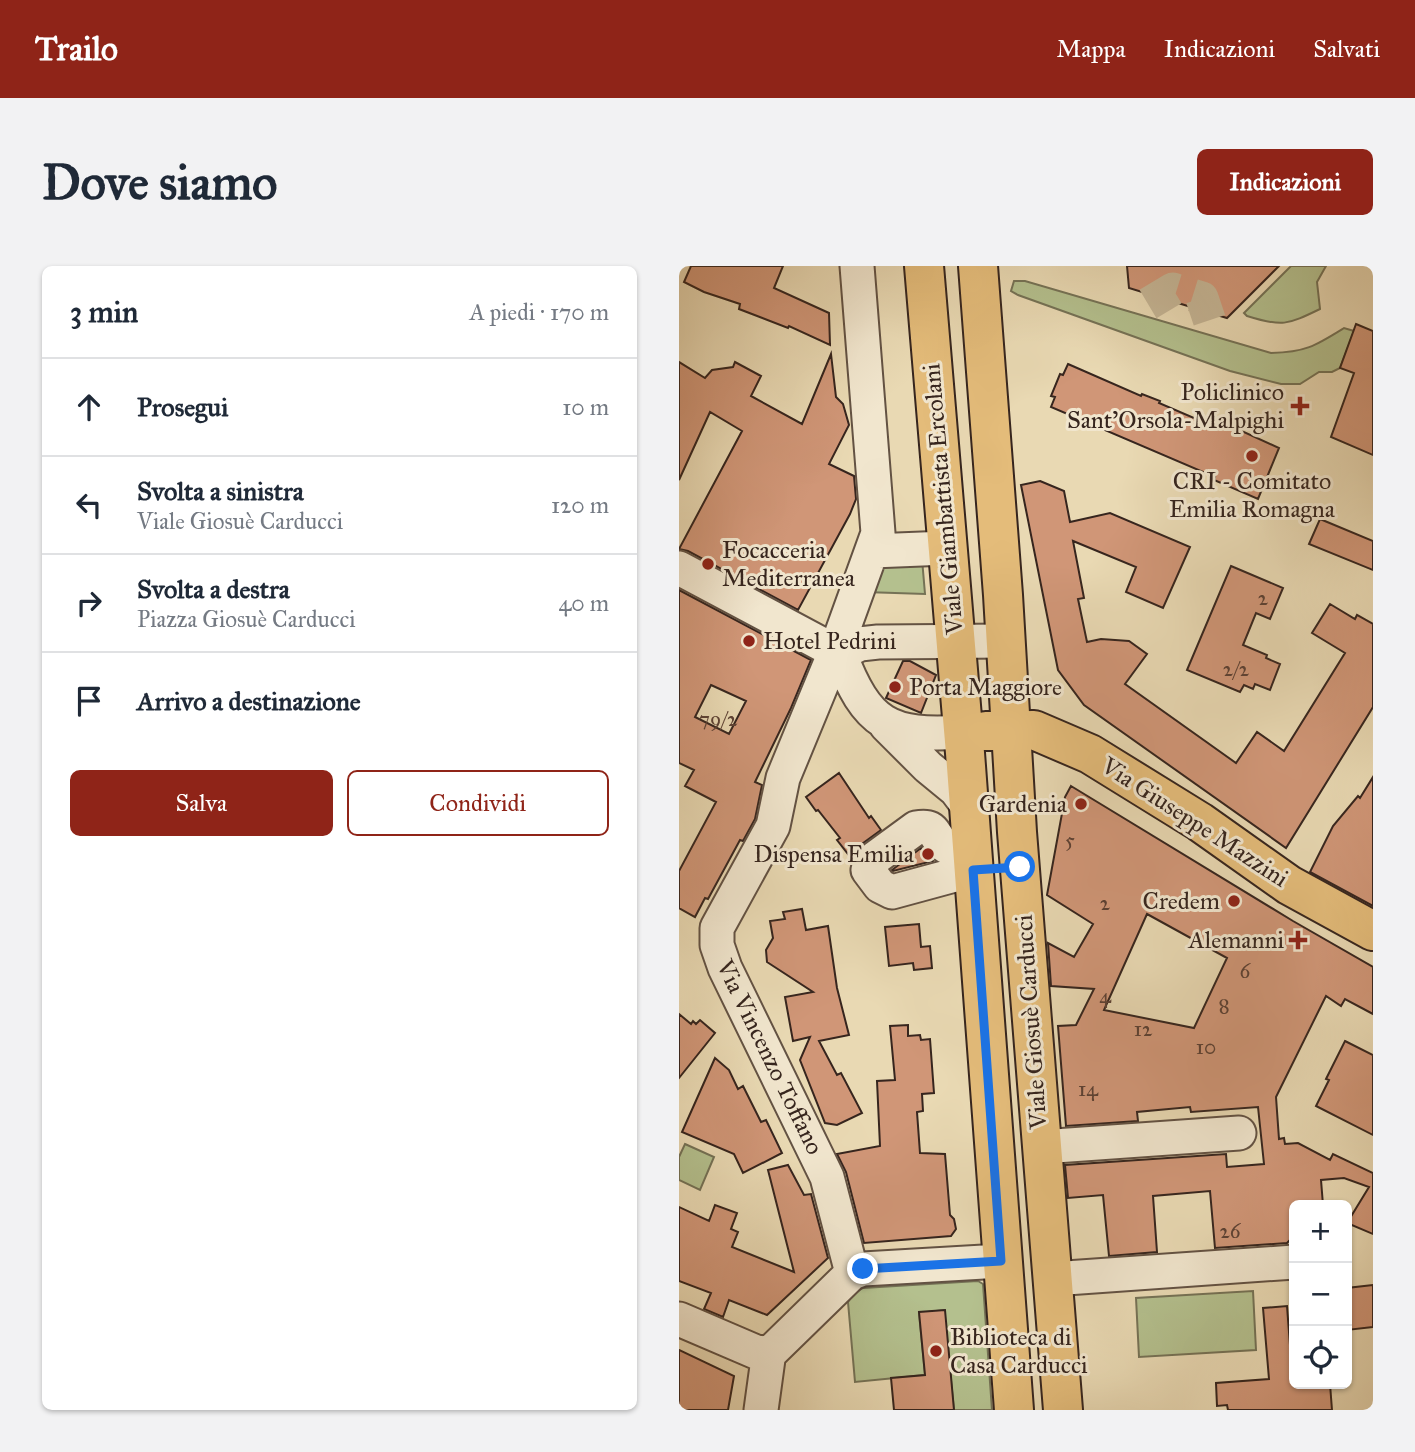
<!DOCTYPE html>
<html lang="it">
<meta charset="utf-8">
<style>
body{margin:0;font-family:"IM FELL Great Primer",serif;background:#f2f2f3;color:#1f2937}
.controls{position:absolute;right:21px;bottom:21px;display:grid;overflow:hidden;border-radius:10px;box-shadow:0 2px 5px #0004}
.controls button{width:63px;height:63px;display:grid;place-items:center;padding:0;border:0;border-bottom:2px solid #e0e1e3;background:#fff;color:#1f2937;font:35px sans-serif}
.stop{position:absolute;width:21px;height:21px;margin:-16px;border:5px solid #1a73e8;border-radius:50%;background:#fff}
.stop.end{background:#1a73e8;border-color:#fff;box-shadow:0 2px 7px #0008}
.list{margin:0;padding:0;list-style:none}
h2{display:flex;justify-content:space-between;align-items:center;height:91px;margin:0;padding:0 28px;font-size:30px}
h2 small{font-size:23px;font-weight:400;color:#747a83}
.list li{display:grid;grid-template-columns:46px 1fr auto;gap:21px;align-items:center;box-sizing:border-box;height:98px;padding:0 28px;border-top:2px solid #e0e1e3}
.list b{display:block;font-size:26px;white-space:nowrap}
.list p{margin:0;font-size:23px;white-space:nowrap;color:#747a83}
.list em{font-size:23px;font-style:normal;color:#747a83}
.actions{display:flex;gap:14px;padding:21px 28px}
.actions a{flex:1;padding:16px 0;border:2px solid #8f2418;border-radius:10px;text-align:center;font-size:24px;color:#8f2418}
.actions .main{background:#8f2418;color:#fff}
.icon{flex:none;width:38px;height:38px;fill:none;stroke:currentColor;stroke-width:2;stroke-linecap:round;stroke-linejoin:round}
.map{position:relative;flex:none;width:694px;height:1144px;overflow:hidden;border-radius:10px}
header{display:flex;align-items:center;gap:42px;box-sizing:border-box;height:98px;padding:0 35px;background:#8f2418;color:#fff}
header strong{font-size:33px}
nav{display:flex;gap:38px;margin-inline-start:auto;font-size:24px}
.intro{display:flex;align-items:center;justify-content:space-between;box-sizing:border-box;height:168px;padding:0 42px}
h1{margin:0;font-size:49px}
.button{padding:18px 32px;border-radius:10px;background:#8f2418;color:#fff;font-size:24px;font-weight:700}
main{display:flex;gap:42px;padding:0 42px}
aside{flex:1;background:#fff;border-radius:10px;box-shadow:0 2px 5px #0004}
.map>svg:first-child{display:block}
</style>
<header>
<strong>Trailo</strong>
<nav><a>Mappa</a><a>Indicazioni</a><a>Salvati</a></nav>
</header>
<div class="intro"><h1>Dove siamo</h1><a class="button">Indicazioni</a></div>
<main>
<aside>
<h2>3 min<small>A piedi · 170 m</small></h2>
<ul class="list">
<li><svg class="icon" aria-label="ahead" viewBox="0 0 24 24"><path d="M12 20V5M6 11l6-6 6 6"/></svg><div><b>Prosegui</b></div><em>10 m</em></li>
<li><svg class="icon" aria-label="left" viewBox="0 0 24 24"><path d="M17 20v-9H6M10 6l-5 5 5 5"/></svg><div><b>Svolta a sinistra</b><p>Viale Giosuè Carducci</p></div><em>120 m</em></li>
<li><svg class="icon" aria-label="right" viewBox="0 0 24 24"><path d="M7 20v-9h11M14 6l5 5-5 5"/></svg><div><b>Svolta a destra</b><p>Piazza Giosuè Carducci</p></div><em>40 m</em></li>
<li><svg class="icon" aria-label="arrive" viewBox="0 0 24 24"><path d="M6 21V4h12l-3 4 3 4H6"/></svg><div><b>Arrivo a destinazione</b></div></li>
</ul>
<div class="actions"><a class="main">Salva</a><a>Condividi</a></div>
</aside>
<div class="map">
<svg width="694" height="1144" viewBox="0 0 694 1144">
<rect width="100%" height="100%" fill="#e9d9b3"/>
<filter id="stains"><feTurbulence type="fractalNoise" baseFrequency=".00286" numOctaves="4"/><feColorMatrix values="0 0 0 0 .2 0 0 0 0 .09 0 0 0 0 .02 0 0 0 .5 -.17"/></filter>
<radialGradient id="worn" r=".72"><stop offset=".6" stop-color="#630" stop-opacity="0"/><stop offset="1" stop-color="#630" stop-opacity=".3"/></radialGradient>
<!-- green -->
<path fill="#b4c08e" stroke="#757256" stroke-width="2" d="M 612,0 L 647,0 L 638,16 L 641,43 C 608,59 603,61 568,50 L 565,47 Z
M 335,15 L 346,15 L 592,87 C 627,86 636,80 665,62 L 675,65 L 661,102 L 653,106 L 640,106 L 621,118 L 602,118 L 551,105 L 339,29 L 332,25 Z
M 243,293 L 246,328 L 186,326 L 198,295 Z
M 6,878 L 35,891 L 21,924 L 0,914 L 0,891 Z
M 299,1015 L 304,1018 L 313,1144 L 275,1144 L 265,1044 L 240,1047 L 246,1109 L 176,1116 L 169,1036 L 174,1028 L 184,1022 Z
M 574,1025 L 577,1084 L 460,1091 L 457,1032 Z"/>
<!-- building -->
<path fill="#d09677" stroke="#36251e" stroke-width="2" fill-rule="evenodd" d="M 12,0 L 104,0 L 95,22 L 150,47 L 151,79 L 110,60 L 109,62 L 60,43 L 61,38 L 25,26 L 5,16 Z
M 448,0 L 600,0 L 548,52 L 450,22 Z
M 677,58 L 694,65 L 694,189 L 652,171 L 675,107 L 661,102 Z
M 152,88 L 157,131 L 164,138 L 170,159 L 150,198 L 175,210 L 177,233 L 171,248 L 119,344 L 9,285 L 0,283 L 63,165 L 31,146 L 0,214 L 0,96 L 26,112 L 33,104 L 54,101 L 56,96 L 82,110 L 72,130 L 123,158 Z
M 389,98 L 462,130 L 463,128 L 481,135 L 480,137 L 538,162 L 541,155 L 600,182 L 579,233 L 535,214 L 536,211 L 372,141 L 376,131 L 372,130 L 381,108 L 384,109 Z
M 361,215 L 385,225 L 391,256 L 431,247 L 511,281 L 484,342 L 447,326 L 457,301 L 394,275 L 405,332 L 399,333 L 408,376 L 422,373 L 450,375 L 468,388 L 446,418 L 557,497 L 578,466 L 605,485 L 666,387 L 633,367 L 651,338 L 676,353 L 678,349 L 694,358 L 694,441 L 607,582 L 405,439 L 379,404 L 342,219 Z
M 641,253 L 694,275 L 694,304 L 630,278 Z
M 552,300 L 604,322 L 591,353 L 577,347 L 564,379 L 588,389 L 587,392 L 601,398 L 591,424 L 576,418 L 574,423 L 565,419 L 561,426 L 508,404 Z
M 0,324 L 132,394 L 112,442 L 76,516 L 83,519 L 76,553 L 64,575 L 61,574 L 29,633 L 26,632 L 16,651 L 0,642 L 0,605 L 37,536 L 6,520 L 15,504 L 0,497 ZM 32,419 L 67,435 L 50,468 L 16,451 Z
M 224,395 L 231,395 L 257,409 L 242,447 L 207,432 Z
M 160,507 L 190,552 L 192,550 L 202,564 L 169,588 L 158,574 L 161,572 L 139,544 L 137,545 L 127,531 Z
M 694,511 L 694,640 L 631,606 L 654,560 L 679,530 L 681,532 Z
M 392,520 L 614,655 L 694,701 L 694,748 L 666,733 L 662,740 L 647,730 L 597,831 L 600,873 L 605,872 L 606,878 L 619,877 L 651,894 L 654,888 L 694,907 L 694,968 L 668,957 L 690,921 L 665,912 L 642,914 L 644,939 L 615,939 L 615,970 L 608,977 L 536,982 L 531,925 L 474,930 L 478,986 L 430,990 L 424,929 L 389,932 L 386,899 L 547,888 L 548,901 L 585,898 L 579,841 L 512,846 L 511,841 L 458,846 L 459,855 L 387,860 L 379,760 L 397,759 L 415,723 L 372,720 L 369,677 L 395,691 L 414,658 L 368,629 L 386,531 ZM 468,648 L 548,692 L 515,762 L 425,744 Z
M 242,582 L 254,595 L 214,605 L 213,604 Z
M 123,643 L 127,664 L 149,660 L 158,722 L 170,769 L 140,775 L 158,809 L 162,807 L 183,847 L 158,859 L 146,857 L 121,794 L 131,771 L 114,775 L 106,731 L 134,726 L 88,696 L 87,684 L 94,672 L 91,655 L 106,653 L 104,646 Z
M 240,658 L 242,681 L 251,680 L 253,702 L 235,704 L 234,697 L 210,700 L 206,661 Z
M 0,748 L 12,758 L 14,755 L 17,758 L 21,754 L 36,767 L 0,812 Z
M 229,759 L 229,770 L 241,769 L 242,774 L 251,773 L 255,827 L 243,828 L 244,845 L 238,846 L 241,887 L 266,888 L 271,949 L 275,953 L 277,963 L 272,970 L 185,977 L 167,906 L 158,888 L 201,880 L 198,815 L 216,814 L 211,760 Z
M 666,775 L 694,789 L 694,869 L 637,840 L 650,814 L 647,813 Z
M 36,792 L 50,804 L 59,823 L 64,820 L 82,856 L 87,854 L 103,887 L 64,907 L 55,888 L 3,866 Z
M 109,899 L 125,929 L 132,928 L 149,992 L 88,1049 L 50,1034 L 44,1051 L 25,1043 L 32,1027 L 0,1015 L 0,941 L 30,955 L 36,939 L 58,947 L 52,963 L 59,966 L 53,981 L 115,1006 L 89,904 Z
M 694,1019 L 694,1061 L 668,1064 L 668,1022 Z
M 608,1040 L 614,1118 L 651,1118 L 653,1144 L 549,1144 L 548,1139 L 538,1140 L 537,1117 L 590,1113 L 584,1042 Z
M 266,1044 L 275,1144 L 215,1144 L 212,1112 L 246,1109 L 240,1046 Z
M 0,1084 L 55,1110 L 49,1144 L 0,1144 Z"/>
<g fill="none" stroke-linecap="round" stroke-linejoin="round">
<!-- minor-tunnel -->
<path stroke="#c5b595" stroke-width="33" stroke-dasharray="33 17" stroke-linecap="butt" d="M 469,38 L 494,23 L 523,32 L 531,56"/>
<!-- minor casing -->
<g stroke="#635243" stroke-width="37">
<path id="minor" d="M 193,285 L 268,282
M 0,302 L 161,388
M 161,388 L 181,378 L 199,376 L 327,375
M 161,388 C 188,459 210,471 284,466
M 207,459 L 249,501 L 277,524 L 289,540
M 293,590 C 284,587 272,585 265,579 C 253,569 258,558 237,562 L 196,592 L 191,597 L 189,604 L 201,620 L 213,626 L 294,604
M 362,881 L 560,867
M 173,1007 L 148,911 L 46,702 L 38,679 L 38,662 L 94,560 L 104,512 L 156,386 L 199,267 L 178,0
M 373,1013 L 615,996
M 0,1053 L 77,1086 L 87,1087
M 87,1087 L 94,1084 L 173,1007 L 184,1003 L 322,995
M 82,1144 L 89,1093 L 87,1087"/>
</g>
<!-- major casing -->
<g stroke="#36251e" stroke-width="42">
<path id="major" d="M 245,0 L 286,487 L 335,1144
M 299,0 L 324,329 L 338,566 L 384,1144
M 307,465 L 355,464 L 411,488 L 521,556 L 610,619 L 694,665"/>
</g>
<!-- minor -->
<use href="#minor" stroke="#f1e6ce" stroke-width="33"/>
<!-- major -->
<use href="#major" stroke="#e4bc7a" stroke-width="38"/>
</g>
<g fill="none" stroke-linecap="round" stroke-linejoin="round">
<!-- route -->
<path stroke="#1a73e8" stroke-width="9" d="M 184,1003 L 322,995 L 294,604 L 341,601"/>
</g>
<!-- markers -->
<g fill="#8f2418" stroke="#f1e6ce" stroke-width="2.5">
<path d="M617.5 129.5h7v7h7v7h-7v7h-7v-7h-7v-7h7z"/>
<circle cx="573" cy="190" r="7"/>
<circle cx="29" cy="298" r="7"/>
<circle cx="70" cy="375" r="7"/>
<circle cx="216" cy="421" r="7"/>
<circle cx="402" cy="538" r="7"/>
<circle cx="249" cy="588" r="7"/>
<circle cx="555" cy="635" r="7"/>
<path d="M615.5 663.5h7v7h7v7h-7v7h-7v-7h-7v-7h7z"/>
<circle cx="257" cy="1085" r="7"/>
</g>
<g text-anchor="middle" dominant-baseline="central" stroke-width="6" stroke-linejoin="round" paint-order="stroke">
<!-- number labels -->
<g font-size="21" fill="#5c4134">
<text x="584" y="332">2</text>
<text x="557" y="403">2/2</text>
<text x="39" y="453">79/2</text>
<text x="391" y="574">5</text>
<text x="426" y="637">2</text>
<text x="566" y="705">6</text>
<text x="426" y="730">4</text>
<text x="545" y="740">8</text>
<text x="464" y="763">12</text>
<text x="527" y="781">10</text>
<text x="409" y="823">14</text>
<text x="551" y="965">26</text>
</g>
<!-- poi labels -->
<g font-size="24" fill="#36251e" stroke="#f1e6ce" text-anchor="end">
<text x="605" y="126">Policlinico<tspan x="605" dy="28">Sant'Orsola-Malpighi</tspan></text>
<text x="573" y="215" text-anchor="middle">CRI - Comitato<tspan x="573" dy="28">Emilia Romagna</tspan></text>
<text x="43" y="284" text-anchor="start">Focacceria<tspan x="43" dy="28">Mediterranea</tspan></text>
<text x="84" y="375" text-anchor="start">Hotel Pedrini</text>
<text x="230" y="421" text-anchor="start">Porta Maggiore</text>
<text x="388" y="538">Gardenia</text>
<text x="235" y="588">Dispensa Emilia</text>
<text x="541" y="635">Credem</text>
<text x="605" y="674">Alemanni</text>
<text x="271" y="1071" text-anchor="start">Biblioteca di<tspan x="271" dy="28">Casa Carducci</tspan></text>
</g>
<!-- street labels -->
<g font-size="24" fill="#36251e" stroke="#f1e6ce">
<text transform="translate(264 233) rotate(-95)">Viale Giambattista Ercolani</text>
<text transform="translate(516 556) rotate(33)">Via Giuseppe Mazzini</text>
<text transform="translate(352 756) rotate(-94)">Viale Giosuè Carducci</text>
<text transform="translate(91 791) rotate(64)">Via Vincenzo Toffano</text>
</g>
</g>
<rect width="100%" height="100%" filter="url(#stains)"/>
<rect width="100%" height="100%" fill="url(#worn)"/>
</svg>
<div class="controls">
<button>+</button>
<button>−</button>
<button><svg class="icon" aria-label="locate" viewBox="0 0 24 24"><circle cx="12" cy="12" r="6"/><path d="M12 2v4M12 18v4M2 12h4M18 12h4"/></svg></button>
</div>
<div class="stop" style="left:341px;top:601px"></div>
<div class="stop end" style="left:184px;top:1003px"></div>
</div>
</main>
